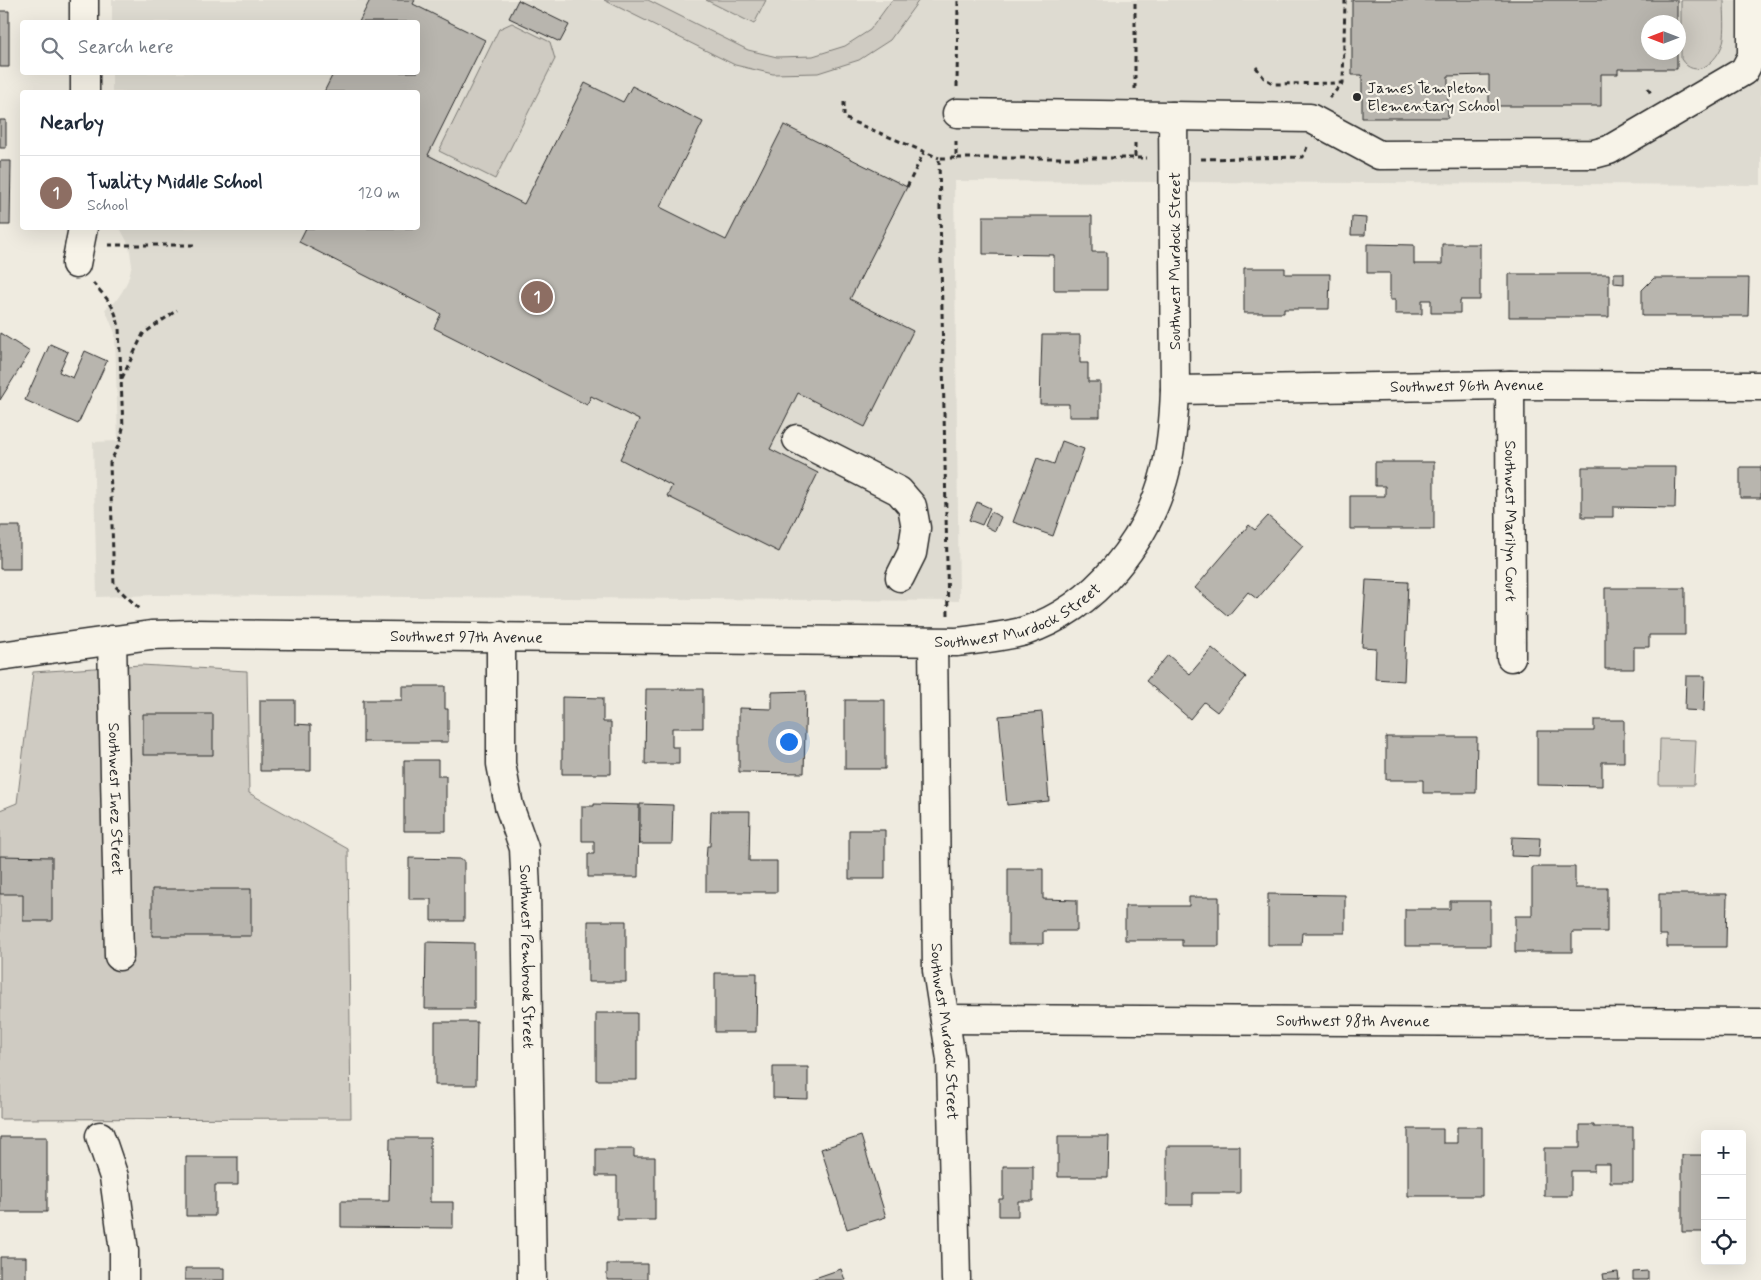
<!DOCTYPE html>
<meta charset="utf-8">
<style>
body{margin:0;font-family:Mynerve,sans-serif;background:#f2f2f3;color:#1f2937}
.controls{position:absolute;right:15px;bottom:15px;display:grid;overflow:hidden;border-radius:5px;box-shadow:0 5px 20px #0002}
.controls button{width:45px;height:45px;display:grid;place-items:center;padding:0;border:0;border-bottom:1px solid #e0e1e3;background:#fff;color:#1f2937;font:25px sans-serif}
.compass{position:absolute;left:1641px;top:15px;width:45px;height:45px;border-radius:50%;background:#fff;box-shadow:0 5px 20px #0002;rotate:270deg}
.you{position:absolute;left:788px;top:741px;width:18px;height:18px;margin:-12px;border:4px solid #fff;border-radius:50%;background:#1a73e8;box-shadow:0 0 0 8px #1a73e833}
.badge{display:grid;place-items:center;width:32px;height:32px;border-radius:50%;background:#0f766e;color:#fff;font-size:16px;font-weight:700}
.pin{position:absolute;translate:-50% -50%;border:2px solid #fff;box-shadow:0 1px 5px #0006}
.list{margin:0;padding:0;list-style:none}
h2{display:flex;justify-content:space-between;align-items:center;height:65px;margin:0;padding:0 20px;font-size:21px}
h2 small{font-size:16px;font-weight:400;color:#747a83}
.list li{display:grid;grid-template-columns:32px 1fr auto;gap:15px;align-items:center;box-sizing:border-box;height:75px;padding:0 20px;border-top:1px solid #e0e1e3}
.list b{display:block;font-size:19px;white-space:nowrap}
.list p{margin:0;font-size:16px;white-space:nowrap;color:#747a83}
.list em{font-size:16px;font-style:normal;color:#747a83}
.icon{flex:none;width:28px;height:28px;fill:none;stroke:currentColor;stroke-width:2;stroke-linecap:round;stroke-linejoin:round}
.map{position:relative;flex:none;width:1761px;height:1280px;overflow:hidden}
.search{position:absolute;background:#fff;box-shadow:0 5px 20px #0002;left:20px;top:20px;width:400px;height:55px;display:flex;align-items:center;gap:12px;box-sizing:border-box;padding:0 18px;border-radius:5px;color:#747a83;font-size:19px}
.panel{position:absolute;background:#fff;box-shadow:0 5px 20px #0002;left:20px;top:90px;width:400px;height:140px;border-radius:5px}
.map>svg:first-child{display:block}
</style>
<div class="map">
<svg width="1761" height="1280" viewBox="0 0 1761 1280">
<rect width="100%" height="100%" fill="#efebe0"/>
<filter id="ink" filterUnits="userSpaceOnUse"><feTurbulence type="fractalNoise" baseFrequency=".02" numOctaves="2"/><feDisplacementMap in="SourceGraphic" scale="10" xChannelSelector="R" yChannelSelector="G"/><feConvolveMatrix kernelMatrix="1 2 1 2 8 2 1 2 1" color-interpolation-filters="sRGB"/></filter>
<g filter="url(#ink)">
<!-- built -->
<path fill="#dedbd1" fill-rule="evenodd" d="M 112,0 L 1761,0 L 1761,185 L 954,181 L 959,601 L 155,595 L 97,597 L 93,442 L 118,441 L 115,333 L 105,309 L 115,302 L 122,292 L 128,280 L 132,265 L 129,245 L 120,228 L 418,228 L 418,92 L 112,92 L 112,73 L 418,72 L 418,22 L 112,22 ZM 1648,22 L 1678,22 L 1678,52 L 1648,52 Z"/>
<!-- green -->
<path fill="#cfcbc2" stroke="#7d7b76" d="M 604,0 L 648,0 L 748,50 L 777,57 L 813,56 L 845,46 L 870,30 L 892,0 L 919,0 L 890,40 L 859,60 L 818,73 L 773,74 L 735,65 Z
M 706,0 L 766,0 L 754,24 Z
M 1681,0 L 1724,0 C 1724,13 1726,30 1723,43 C 1717,62 1695,81 1681,59 Z
M 512,23 L 550,42 L 555,59 L 495,179 L 439,151 L 499,29 Z
M 141,665 L 247,671 L 249,793 L 348,849 L 351,1118 L 0,1119 L 0,810 L 17,803 L 33,672 Z
M 1660,739 L 1696,740 L 1694,785 L 1659,785 Z"/>
<!-- building -->
<path fill="#b8b5ae" stroke="#2b2b2b" d="M 370,0 L 415,0 L 413,4 L 485,40 L 428,155 L 524,204 L 585,83 L 623,102 L 632,86 L 703,122 L 660,207 L 726,240 L 784,125 L 907,187 L 850,299 L 913,331 L 865,427 L 798,393 L 770,449 L 818,473 L 779,552 L 667,496 L 672,486 L 620,459 L 639,420 L 591,396 L 587,405 L 434,328 L 441,314 L 299,242 L 306,228 L 418,228 L 418,92 L 324,92 L 334,72 L 418,72 L 418,22 L 359,22 Z
M 518,0 L 569,25 L 560,42 L 509,18 Z
M 1352,0 L 1677,0 L 1677,22 L 1648,22 L 1648,52 L 1677,52 L 1677,69 L 1618,69 L 1618,74 L 1601,74 L 1601,106 L 1489,106 L 1489,75 L 1448,76 L 1448,118 L 1362,118 L 1362,75 L 1352,75 Z
M 0,11 L 9,11 L 9,67 L 0,67 Z
M 0,120 L 6,120 L 6,148 L 0,148 Z
M 0,161 L 11,161 L 10,225 L 0,225 Z
M 983,216 L 1092,216 L 1092,252 L 1107,252 L 1107,290 L 1054,290 L 1054,255 L 983,254 Z
M 1352,217 L 1366,218 L 1365,235 L 1351,235 Z
M 1367,244 L 1414,245 L 1414,264 L 1442,264 L 1442,244 L 1480,244 L 1480,300 L 1460,300 L 1460,313 L 1431,313 L 1431,300 L 1422,300 L 1422,314 L 1395,314 L 1395,300 L 1390,300 L 1390,273 L 1367,273 Z
M 1244,268 L 1285,268 L 1285,274 L 1330,274 L 1329,309 L 1284,309 L 1284,313 L 1244,313 Z
M 1614,273 L 1624,273 L 1624,284 L 1614,283 Z
M 1509,274 L 1609,274 L 1609,317 L 1509,317 Z
M 1654,278 L 1749,278 L 1748,316 L 1642,316 L 1642,290 Z
M 0,333 L 30,352 L 0,400 Z
M 1042,335 L 1080,335 L 1080,363 L 1088,363 L 1088,382 L 1100,382 L 1100,417 L 1069,417 L 1069,404 L 1040,404 Z
M 50,344 L 68,352 L 59,372 L 73,378 L 85,351 L 107,361 L 78,424 L 25,400 Z
M 1062,441 L 1084,449 L 1053,536 L 1013,522 L 1037,458 L 1054,464 Z
M 1375,462 L 1434,462 L 1434,529 L 1350,529 L 1350,496 L 1385,496 L 1385,486 L 1375,486 Z
M 1582,467 L 1676,467 L 1675,508 L 1613,507 L 1613,517 L 1582,517 Z
M 1740,467 L 1761,467 L 1761,498 L 1740,498 Z
M 977,502 L 990,508 L 982,525 L 969,520 Z
M 991,512 L 1001,517 L 995,531 L 985,526 Z
M 1268,516 L 1303,546 L 1257,599 L 1248,592 L 1228,616 L 1195,588 L 1249,525 L 1255,530 Z
M 0,526 L 20,526 L 20,569 L 0,569 Z
M 1366,580 L 1408,582 L 1404,681 L 1375,679 L 1376,648 L 1362,647 Z
M 1605,588 L 1685,588 L 1685,635 L 1649,635 L 1649,647 L 1634,647 L 1634,669 L 1605,669 Z
M 1212,648 L 1246,677 L 1217,712 L 1204,702 L 1190,719 L 1146,681 L 1168,655 L 1190,674 Z
M 1686,676 L 1705,676 L 1704,711 L 1685,710 Z
M 402,686 L 445,686 L 445,709 L 448,709 L 448,742 L 363,742 L 363,700 L 402,700 Z
M 646,689 L 703,689 L 703,728 L 672,728 L 672,747 L 679,747 L 679,764 L 645,764 Z
M 806,691 L 804,773 L 739,772 L 739,708 L 772,709 L 772,692 Z
M 562,697 L 603,698 L 603,722 L 611,722 L 611,774 L 562,774 Z
M 260,700 L 295,700 L 295,724 L 311,725 L 311,771 L 260,771 Z
M 845,700 L 885,700 L 885,769 L 845,769 Z
M 1042,712 L 1049,801 L 1007,805 L 999,716 Z
M 143,714 L 213,714 L 213,755 L 143,755 Z
M 1594,720 L 1624,720 L 1624,762 L 1602,762 L 1602,786 L 1537,785 L 1537,731 L 1594,731 Z
M 1386,737 L 1477,737 L 1476,793 L 1423,793 L 1423,780 L 1386,780 Z
M 404,760 L 438,760 L 438,776 L 446,776 L 446,831 L 404,831 Z
M 594,804 L 639,805 L 638,877 L 588,877 L 588,854 L 594,854 L 594,841 L 582,841 L 582,806 L 594,806 Z
M 640,804 L 673,805 L 672,844 L 640,844 Z
M 711,811 L 750,811 L 749,861 L 777,861 L 777,892 L 706,892 L 706,861 L 707,846 L 710,846 Z
M 849,830 L 885,830 L 885,879 L 849,879 Z
M 1512,837 L 1540,838 L 1539,857 L 1511,856 Z
M 0,856 L 52,857 L 52,921 L 23,921 L 23,894 L 0,894 Z
M 409,858 L 460,859 L 460,860 L 464,860 L 464,921 L 431,921 L 431,899 L 409,899 Z
M 1532,867 L 1575,867 L 1575,888 L 1607,888 L 1607,932 L 1572,932 L 1572,952 L 1515,952 L 1515,916 L 1532,916 Z
M 1008,869 L 1043,869 L 1043,899 L 1077,900 L 1077,931 L 1043,931 L 1043,944 L 1008,944 Z
M 152,889 L 251,889 L 251,936 L 152,936 Z
M 1268,894 L 1345,895 L 1345,933 L 1302,933 L 1301,945 L 1268,945 Z
M 1659,894 L 1727,894 L 1726,947 L 1667,947 L 1667,935 L 1659,935 Z
M 1189,897 L 1219,897 L 1219,946 L 1182,946 L 1182,940 L 1125,940 L 1125,906 L 1189,906 Z
M 1450,901 L 1490,901 L 1490,946 L 1405,946 L 1405,909 L 1450,909 Z
M 588,921 L 626,921 L 626,982 L 588,982 Z
M 426,942 L 474,943 L 474,1009 L 425,1009 Z
M 715,973 L 757,973 L 756,1032 L 715,1032 Z
M 596,1013 L 637,1013 L 637,1080 L 596,1080 Z
M 435,1022 L 477,1022 L 476,1085 L 435,1085 Z
M 773,1067 L 808,1067 L 808,1099 L 773,1098 Z
M 1580,1125 L 1594,1125 L 1594,1127 L 1633,1127 L 1633,1182 L 1610,1182 L 1610,1164 L 1594,1164 L 1594,1171 L 1571,1171 L 1571,1196 L 1544,1196 L 1544,1148 L 1580,1148 Z
M 1457,1127 L 1482,1127 L 1482,1196 L 1408,1196 L 1408,1129 L 1443,1129 L 1443,1143 L 1457,1143 Z
M 861,1136 L 886,1217 L 847,1229 L 821,1149 Z
M 1058,1136 L 1109,1136 L 1108,1177 L 1058,1177 Z
M 0,1137 L 47,1137 L 47,1212 L 0,1212 Z
M 390,1138 L 430,1138 L 430,1202 L 453,1202 L 453,1228 L 341,1227 L 341,1201 L 389,1201 Z
M 1167,1146 L 1240,1146 L 1240,1193 L 1193,1193 L 1193,1205 L 1167,1205 Z
M 596,1149 L 634,1149 L 634,1157 L 655,1157 L 655,1220 L 617,1220 L 617,1176 L 596,1176 Z
M 1682,1155 L 1705,1155 L 1705,1232 L 1682,1232 Z
M 186,1157 L 238,1157 L 238,1185 L 215,1185 L 215,1216 L 186,1216 Z
M 1003,1166 L 1033,1166 L 1033,1201 L 1018,1201 L 1018,1216 L 999,1216 L 999,1199 L 1003,1199 Z
M 0,1257 L 26,1257 L 26,1280 L 0,1280 Z
M 607,1264 L 647,1264 L 647,1280 L 607,1280 Z
M 185,1268 L 224,1268 L 224,1280 L 185,1280 Z
M 841,1269 L 845,1280 L 809,1280 Z
M 1648,1271 L 1648,1280 L 1633,1280 L 1633,1272 Z
M 1618,1272 L 1619,1280 L 1604,1280 L 1603,1274 Z"/>
<g fill="none" stroke-linecap="round" stroke-linejoin="round">
<!-- minor casing -->
<g stroke="#2b2b2b" stroke-width="31">
<g id="minor">
<path d="M 84,0 L 84,22"/>
<path d="M 85,72 L 85,92"/>
<path d="M 957,113 L 1310,118 L 1379,155 L 1594,154 L 1609,150 L 1744,71 L 1752,56 L 1752,0"/>
<path d="M 76,264 L 83,228"/>
<path id="s1" d="M 1510,385 L 1511,657"/>
<path id="s2" d="M 1175,390 L 1510,385 L 1761,386"/>
<path d="M 797,439 L 899,491 L 912,506 L 916,528 L 912,553 L 900,577"/>
<path id="s3" d="M 501,636 L 501,764 L 509,806 L 524,848 L 526,891 L 532,1280"/>
<path id="s4" d="M 112,640 L 119,956"/>
<path id="s5" d="M 933,642 L 937,970 L 951,1059 L 956,1280"/>
<path id="s6" d="M 0,656 L 151,635 L 192,634 L 957,642 C 980,639 1003,637 1025,631 C 1095,608 1149,540 1166,469 C 1172,443 1174,416 1175,390 L 1173,116"/>
<path id="s7" d="M 945,1019 L 1761,1023"/>
<path d="M 100,1136 L 114,1177 L 124,1251 L 124,1280"/>
</g>
</g>
<!-- path -->
<path stroke="#2b2b2b" stroke-width="3" stroke-dasharray="5 4" stroke-linecap="butt" d="M 1256,67 L 1264,78 L 1274,84 L 1343,83
M 957,87 L 958,0
M 1648,88 L 1651,94
M 1135,89 L 1135,0
M 1329,98 L 1343,83 L 1345,0
M 844,102 L 844,118 L 939,158
M 956,141 L 956,158 L 1147,158
M 1135,143 L 1135,158
M 1201,159 L 1303,157 L 1307,147
M 907,187 L 924,152
M 108,245 L 194,245
M 93,283 C 108,300 114,304 119,327 L 123,428 L 120,442 L 110,463 L 114,585 L 140,609
M 122,378 L 143,334 L 177,310
M 948,615 L 939,158 L 956,158"/>
<!-- minor -->
<use href="#minor" stroke="#f7f3e8" stroke-width="28"/>
</g>
</g>
<!-- markers -->
<circle fill="#2b2b2b" stroke="#f7f3e8" stroke-width="2" cx="1357" cy="97" r="5"/>
<g text-anchor="middle" dominant-baseline="central" stroke-width="4.5" stroke-linejoin="round" paint-order="stroke">
<!-- poi labels -->
<g font-size="16" fill="#2b2b2b" stroke="#f7f3e8" text-anchor="start">
<text x="1367" y="88">James Templeton<tspan x="1367" dy="18">Elementary School</tspan></text>
</g>
<!-- street labels -->
<g font-size="16" fill="#2b2b2b" stroke="#f7f3e8">
<text transform="translate(1175 261) rotate(-90)">Southwest Murdock Street</text>
<text stroke="none"><textPath href="#s2" startOffset="292">Southwest 96th Avenue</textPath></text>
<text stroke="none"><textPath href="#s1" startOffset="136">Southwest Marilyn Court</textPath></text>
<text stroke="none"><textPath href="#s6" startOffset="1025">Southwest Murdock Street</textPath></text>
<text stroke="none"><textPath href="#s6" startOffset="468">Southwest 97th Avenue</textPath></text>
<text stroke="none"><textPath href="#s4" startOffset="159">Southwest Inez Street</textPath></text>
<text stroke="none"><textPath href="#s3" startOffset="324">Southwest Pembrook Street</textPath></text>
<text stroke="none"><textPath href="#s7" startOffset="408">Southwest 98th Avenue</textPath></text>
<text stroke="none"><textPath href="#s5" startOffset="390">Southwest Murdock Street</textPath></text>
</g>
</g>
</svg>
<div class="controls">
<button>+</button>
<button>−</button>
<button><svg class="icon" aria-label="locate" viewBox="0 0 24 24"><circle cx="12" cy="12" r="6"/><path d="M12 2v4M12 18v4M2 12h4M18 12h4"/></svg></button>
</div>
<svg class="compass" viewBox="-18 -18 36 36"><path d="M0-13l5 13h-10z" fill="#e53935"/><path d="M0 13l5-13h-10z" fill="#747a83"/></svg>
<div class="you"></div>
<div class="pin badge" style="left:537px;top:297px;background:#8d6e63">1</div>
<div class="search"><svg class="icon" aria-label="search" viewBox="0 0 24 24"><circle cx="10" cy="10" r="6"/><path d="M15 15l6 6"/></svg>Search here</div>
<section class="panel">
<h2>Nearby<small></small></h2>
<ul class="list">
<li><span class="badge" style="background:#8d6e63">1</span><div><b>Twality Middle School</b><p>School</p></div><em>120 m</em></li>
</ul>
</section>
</div>
